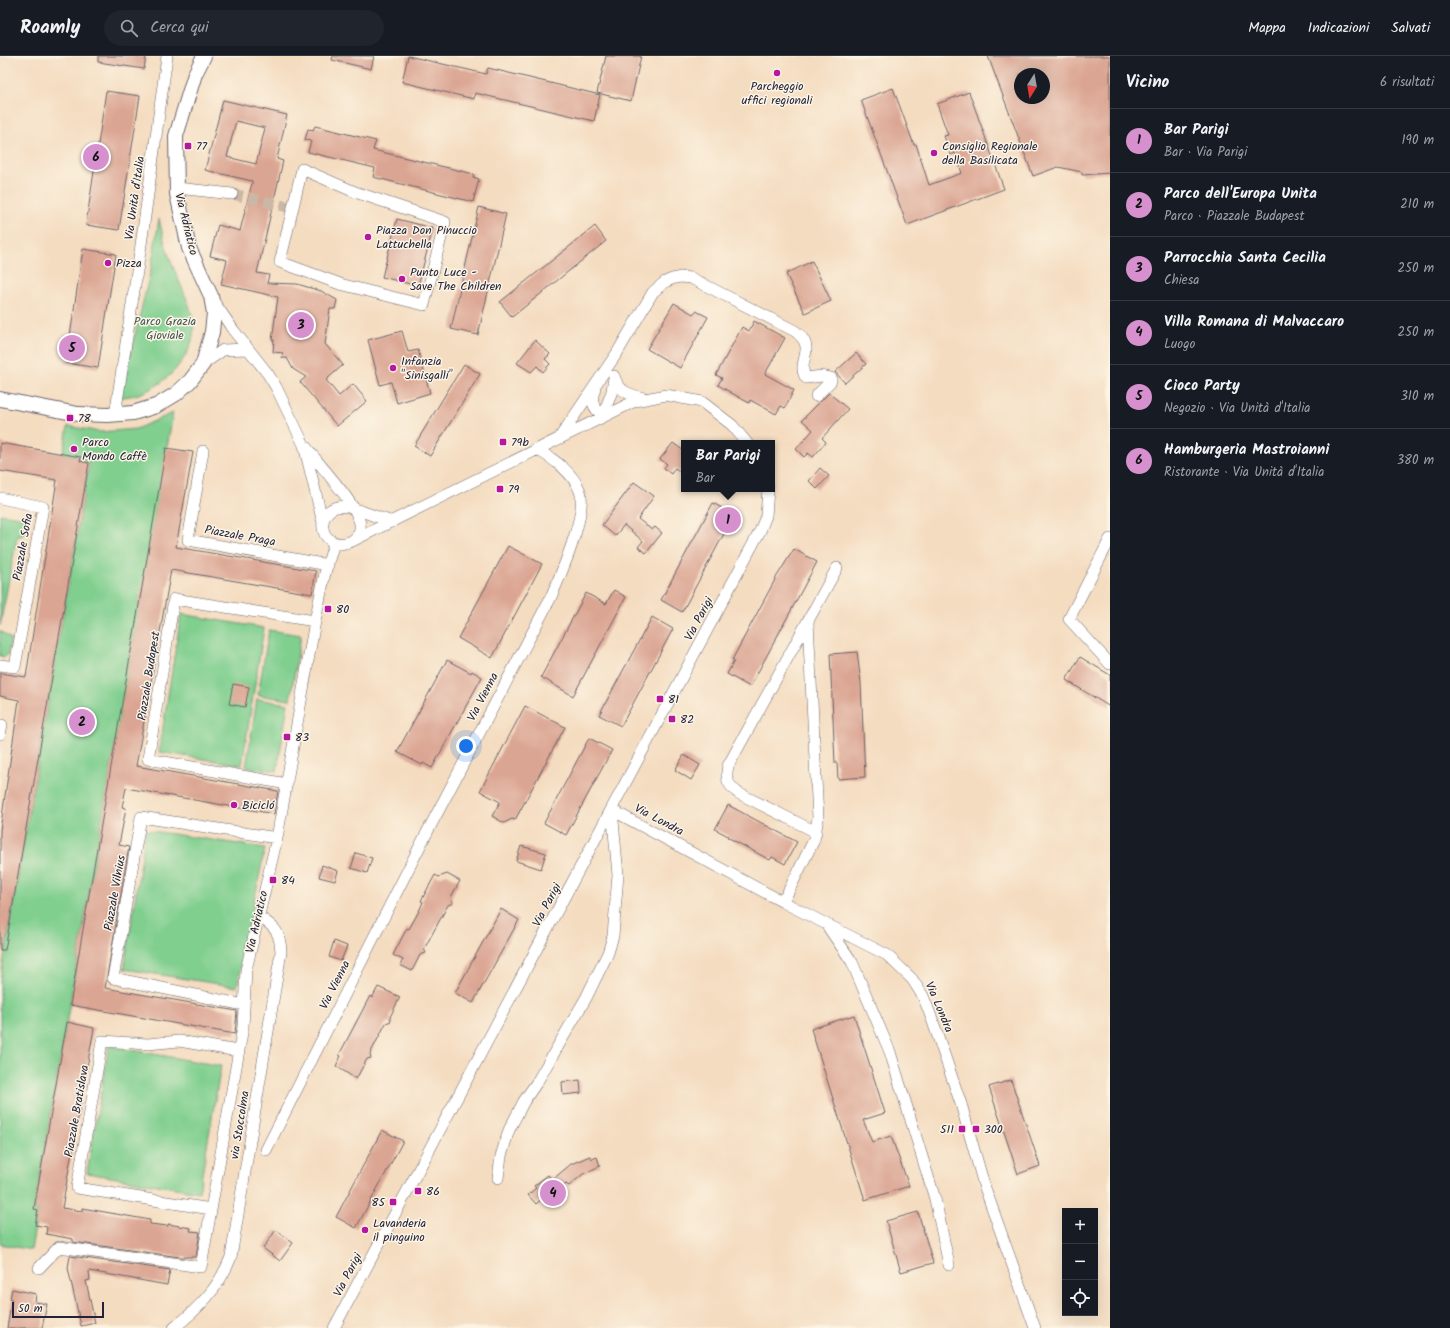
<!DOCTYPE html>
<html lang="it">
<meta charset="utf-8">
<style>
body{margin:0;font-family:Kalam,sans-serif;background:#20242c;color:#f1f3f6}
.controls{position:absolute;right:12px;bottom:12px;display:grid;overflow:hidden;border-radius:0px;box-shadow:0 4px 16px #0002}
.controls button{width:36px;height:36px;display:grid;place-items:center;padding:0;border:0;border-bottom:1px solid #363941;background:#171b24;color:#f1f3f6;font:20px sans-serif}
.compass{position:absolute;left:1014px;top:12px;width:36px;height:36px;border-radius:50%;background:#171b24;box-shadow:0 4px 16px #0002;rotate:191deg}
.scale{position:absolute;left:12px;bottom:10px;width:92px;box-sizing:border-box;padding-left:4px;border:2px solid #22223b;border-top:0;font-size:11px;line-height:14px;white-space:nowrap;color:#22223b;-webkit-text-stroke:3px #fcf5e5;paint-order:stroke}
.you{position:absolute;left:466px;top:690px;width:14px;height:14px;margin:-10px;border:3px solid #fff;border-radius:50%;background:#1a73e8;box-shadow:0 0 0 6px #1a73e833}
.badge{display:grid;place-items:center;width:26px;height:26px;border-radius:50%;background:#d690ce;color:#111;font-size:13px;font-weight:700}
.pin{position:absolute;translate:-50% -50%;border:2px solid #fff;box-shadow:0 1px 4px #0006}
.popup{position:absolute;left:681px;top:384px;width:94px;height:52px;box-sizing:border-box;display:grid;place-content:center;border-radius:0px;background:#171b24;filter:drop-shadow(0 1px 3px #0005);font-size:13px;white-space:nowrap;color:#9ea1a6}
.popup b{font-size:15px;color:#f1f3f6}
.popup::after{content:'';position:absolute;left:50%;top:100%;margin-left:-8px;border:8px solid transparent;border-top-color:#171b24}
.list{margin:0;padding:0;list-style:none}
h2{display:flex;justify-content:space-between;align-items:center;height:52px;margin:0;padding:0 16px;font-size:17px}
h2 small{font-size:13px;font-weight:400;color:#9ea1a6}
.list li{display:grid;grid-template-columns:26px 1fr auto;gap:12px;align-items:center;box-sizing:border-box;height:64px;padding:0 16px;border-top:1px solid #363941}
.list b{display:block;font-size:15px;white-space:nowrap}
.list p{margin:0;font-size:13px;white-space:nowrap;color:#9ea1a6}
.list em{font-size:13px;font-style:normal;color:#9ea1a6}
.icon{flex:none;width:22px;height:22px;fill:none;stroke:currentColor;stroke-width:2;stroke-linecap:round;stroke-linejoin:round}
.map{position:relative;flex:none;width:1110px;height:1272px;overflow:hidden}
header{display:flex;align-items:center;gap:24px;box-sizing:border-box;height:56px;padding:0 20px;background:#171b24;border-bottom:1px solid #363941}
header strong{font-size:19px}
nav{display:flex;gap:22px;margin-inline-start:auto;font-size:14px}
.search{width:280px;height:36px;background:#20242c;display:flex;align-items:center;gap:10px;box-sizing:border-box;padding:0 14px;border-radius:22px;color:#9ea1a6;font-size:15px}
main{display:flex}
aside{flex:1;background:#171b24}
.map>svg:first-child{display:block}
</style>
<header>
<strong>Roamly</strong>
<div class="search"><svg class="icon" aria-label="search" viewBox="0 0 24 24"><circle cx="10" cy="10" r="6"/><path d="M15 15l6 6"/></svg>Cerca qui</div>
<nav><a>Mappa</a><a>Indicazioni</a><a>Salvati</a></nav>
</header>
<main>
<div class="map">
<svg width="1110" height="1272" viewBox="0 0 1110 1272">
<rect width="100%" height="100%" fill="#fcf5e5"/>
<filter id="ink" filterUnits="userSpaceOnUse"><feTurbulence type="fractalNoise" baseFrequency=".025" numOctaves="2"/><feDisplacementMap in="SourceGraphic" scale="8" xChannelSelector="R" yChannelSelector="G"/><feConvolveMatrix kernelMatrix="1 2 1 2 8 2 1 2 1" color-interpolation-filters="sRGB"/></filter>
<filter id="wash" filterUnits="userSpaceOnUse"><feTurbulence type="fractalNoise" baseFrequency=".012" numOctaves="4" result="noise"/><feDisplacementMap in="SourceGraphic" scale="16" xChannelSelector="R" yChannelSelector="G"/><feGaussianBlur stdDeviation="0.9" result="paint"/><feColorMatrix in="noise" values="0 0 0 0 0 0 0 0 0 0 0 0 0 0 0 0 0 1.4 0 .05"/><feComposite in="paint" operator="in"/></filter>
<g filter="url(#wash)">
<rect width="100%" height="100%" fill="#f4dcc0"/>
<!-- green -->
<path fill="#80cf8f" stroke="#517865" d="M 159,163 C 163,180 167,197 174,213 C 191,255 209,277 172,317 C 158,331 139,341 120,341 L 151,213 Z
M 173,357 L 34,1153 L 38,1154 L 31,1194 L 0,1188 L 0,925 L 89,407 L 80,405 L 81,401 L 63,398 L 68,370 L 100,376 L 136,373 Z
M 0,458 L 27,462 L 29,469 L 27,477 L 17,481 L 0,570 Z
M 181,558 L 264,572 L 242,709 L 159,696 Z
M 269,574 L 301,579 L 290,644 L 258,639 Z
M 0,575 L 11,583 L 8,599 L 4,601 L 0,600 Z
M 257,643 L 288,648 L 277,715 L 246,711 Z
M 146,774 L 265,792 L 237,931 L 124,913 Z
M 109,990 L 221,1010 L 199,1136 L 87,1117 Z"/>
<g id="blocks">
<!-- building -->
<path fill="#dba593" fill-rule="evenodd" d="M 98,0 L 146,0 L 144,13 L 98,6 Z
M 333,0 L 374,0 L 371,13 L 332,4 Z
M 408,0 L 486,18 L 488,12 L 600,39 L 594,65 L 475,37 L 474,43 L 402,26 Z
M 606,0 L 641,0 L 631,45 L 597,37 Z
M 988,0 L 1110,0 L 1110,117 L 1082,119 L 1082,116 L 1058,111 L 1033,120 ZM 1020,18 L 1044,18 L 1044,42 L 1020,42 Z
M 893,32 L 914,89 L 916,88 L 929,129 L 962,117 L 955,97 L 951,99 L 944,80 L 948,79 L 937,48 L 969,36 L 1004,133 L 907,169 L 861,44 Z
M 106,35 L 140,40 L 119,174 L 86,169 Z
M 223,44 L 287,59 L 277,103 L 283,105 L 257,217 L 269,219 L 267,227 L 297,228 L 321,235 L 337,244 L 335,253 L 330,253 L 325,288 L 343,309 L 326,324 L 339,340 L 353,328 L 367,345 L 337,370 L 300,326 L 306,321 L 293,313 L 287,302 L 282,302 L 283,297 L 273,296 L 274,284 L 272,284 L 278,241 L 221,228 L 227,204 L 210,200 L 218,169 L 240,175 L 252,127 L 252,125 L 205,114 ZM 236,65 L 265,72 L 256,108 L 227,101 Z
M 315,70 L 376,85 L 373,94 L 474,118 L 473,121 L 479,123 L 473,146 L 373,121 L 375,112 L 308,96 L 311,85 L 305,84 L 308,73 L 313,74 Z
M 479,151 L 506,158 L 478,279 L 451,273 Z
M 397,163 L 433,172 L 418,230 L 382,221 Z
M 595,170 L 606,185 L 512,261 L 500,246 Z
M 83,193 L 116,198 L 98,312 L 66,307 Z
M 812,205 L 831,245 L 805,257 L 786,218 Z
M 674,247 L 693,258 L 696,255 L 708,261 L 680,312 L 647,293 Z
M 754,265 L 785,282 L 765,318 L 794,334 L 785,352 L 781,350 L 776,358 L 750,344 L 749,347 L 718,329 L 722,322 L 716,319 L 742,271 L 749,275 Z
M 402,275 L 408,296 L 418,294 L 430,337 L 397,347 L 391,326 L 380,329 L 368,284 Z
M 535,284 L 550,298 L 545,303 L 550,308 L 543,316 L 537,310 L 531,316 L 517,307 Z
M 856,297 L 866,308 L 845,327 L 835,316 Z
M 464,308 L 480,318 L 430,400 L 414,390 Z
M 829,337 L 848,353 L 822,382 L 826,386 L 813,401 L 808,397 L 804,401 L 796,393 L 813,374 L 802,364 Z
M 0,387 L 81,401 L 80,405 L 89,407 L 5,894 L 0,894 L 0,774 L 19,644 L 0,640 L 0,617 L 26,621 L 57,424 L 0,415 Z
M 673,387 L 684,395 L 684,419 L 675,412 L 671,418 L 664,412 L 667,408 L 660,403 Z
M 166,392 L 193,396 L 176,491 L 316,515 L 312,538 L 171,514 L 136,710 L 278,735 L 274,758 L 126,732 L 122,751 L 126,752 L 119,789 L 129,791 L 105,932 L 237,955 L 235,978 L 70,949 Z
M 820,412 L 829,420 L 817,433 L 809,425 Z
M 634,426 L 654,440 L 638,463 L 652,474 L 655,471 L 662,477 L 646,497 L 638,491 L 643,485 L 624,469 L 615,480 L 602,469 Z
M 713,447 L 734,459 L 682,556 L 661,544 Z
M 508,490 L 542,508 L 492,602 L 458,582 Z
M 794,493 L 817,506 L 750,631 L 727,618 L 734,605 L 732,604 L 777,520 Z
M 614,534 L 626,541 L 573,640 L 541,621 L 586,537 L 606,548 Z
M 652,561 L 673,573 L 621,670 L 599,659 Z
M 857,596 L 861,627 L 865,721 L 838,723 L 837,707 L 835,707 L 830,598 Z
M 1080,601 L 1110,619 L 1110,651 L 1066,624 Z
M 447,604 L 471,617 L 472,615 L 482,621 L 432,712 L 423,707 L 422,709 L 397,696 Z
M 233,628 L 249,631 L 245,651 L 229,648 Z
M 525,650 L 565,671 L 515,764 L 512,763 L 504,767 L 492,760 L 500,746 L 480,735 Z
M 589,682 L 612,694 L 566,779 L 544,767 Z
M 684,699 L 700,709 L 691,724 L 675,714 Z
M 728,749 L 797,786 L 785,808 L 772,801 L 770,804 L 727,781 L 728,780 L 715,773 Z
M 521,790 L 546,797 L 541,813 L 516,805 Z
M 356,797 L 372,802 L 367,817 L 351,812 Z
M 322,809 L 338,815 L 335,825 L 319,821 Z
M 447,818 L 460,825 L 451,841 L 453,847 L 448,849 L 424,893 L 426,897 L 420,899 L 412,915 L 400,909 L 403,904 L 393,899 L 407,872 L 409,873 L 419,855 L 423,846 L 421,845 L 435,819 L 439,821 Z
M 501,853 L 519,864 L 473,947 L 455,937 Z
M 334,885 L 347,890 L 341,905 L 329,901 Z
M 378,931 L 400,941 L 390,961 L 391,965 L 386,967 L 370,998 L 371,1002 L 367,1003 L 356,1023 L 336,1010 L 341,1000 L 339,999 L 370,940 L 372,942 Z
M 854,959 L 885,1057 L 863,1064 L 872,1086 L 891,1080 L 909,1130 L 865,1144 L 811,973 Z
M 67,966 L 94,972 L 62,1152 L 82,1155 L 82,1152 L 150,1164 L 150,1168 L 168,1170 L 168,1168 L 191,1172 L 190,1175 L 200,1176 L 196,1201 L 180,1201 L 73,1186 L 73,1183 L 46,1178 L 47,1171 L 35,1169 L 38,1154 L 34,1153 Z
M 580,1024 L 581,1037 L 563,1039 L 562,1026 Z
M 1011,1024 L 1040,1110 L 1018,1118 L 989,1031 Z
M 382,1074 L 403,1085 L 356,1172 L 336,1161 Z
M 590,1100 L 592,1103 L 597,1101 L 600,1110 L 583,1118 L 569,1130 L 566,1128 L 546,1145 L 543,1142 L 536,1148 L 528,1139 L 536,1132 L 534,1130 L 548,1119 L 552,1124 L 571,1108 Z
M 918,1156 L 933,1207 L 901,1216 L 886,1165 Z
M 276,1174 L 293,1187 L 280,1205 L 263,1192 Z
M 70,1200 L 170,1214 L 167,1229 L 89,1215 L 90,1224 L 86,1225 L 95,1267 L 81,1270 L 68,1212 Z
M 12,1233 L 36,1238 L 35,1246 L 47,1248 L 42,1272 L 7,1272 L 12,1243 L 10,1243 Z"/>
</g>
</g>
<g filter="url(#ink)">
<use href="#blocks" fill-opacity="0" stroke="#6c636a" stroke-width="1"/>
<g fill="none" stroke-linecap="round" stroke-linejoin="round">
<!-- minor-tunnel -->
<path stroke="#cab7a5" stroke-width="11" stroke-dasharray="11 5.5" stroke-linecap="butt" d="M 232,138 L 293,152"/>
<!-- minor casing -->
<g stroke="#6c636a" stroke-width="12">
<path id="minor" d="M 302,113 L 355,136 L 445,166 L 424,249 L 340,228 L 280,206 Z
M 177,132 L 232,138
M 212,243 L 234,275 L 268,318 L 276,331 L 304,389 L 323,467
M 203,308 L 223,294 L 247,293
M 614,320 C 618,335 629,339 644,342
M 595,332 C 590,345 593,352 603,360 L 612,335 L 614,321
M 115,359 L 141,189 L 167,0
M 560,381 L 617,297 L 653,236 L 665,226 L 672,223 L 680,221 L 691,222 L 795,275 C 819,293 795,305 806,322 L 822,320 L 831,322 L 831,325 L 816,340
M 306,391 C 319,409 357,448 360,468 C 363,491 326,495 323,472 C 322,466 324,460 329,455 C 336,449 346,450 355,453 C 367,457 380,462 392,466
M 203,395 L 188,484 L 328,509
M 0,442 L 43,451 L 15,611 L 0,609
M 1110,483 L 1069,563 L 1110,608
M 352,485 L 635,345 L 666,339 L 702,346 L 732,369 L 747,387
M 0,669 L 2,669 L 0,678
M 287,728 L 148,703 L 174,543 L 315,565
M 612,754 L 783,846 L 887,899 L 912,923 L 923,940 L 932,963 L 961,1048 L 984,1129 L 1035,1272
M 816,776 L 738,737 C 728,729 725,723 728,710 L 837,512
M 783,846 L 814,784 L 818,762 L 808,566
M 826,868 L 852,906 L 890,996 L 935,1143 L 949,1209
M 244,949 L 113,922 L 141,761 L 277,782
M 266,1094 L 422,786 L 550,543 C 560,521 588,456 580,435 C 572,415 554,404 537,393
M 498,1122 L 501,1100 L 509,1074 L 524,1045 L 537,1026 L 586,942 L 608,897 L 613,880 L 618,819 L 612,754
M 211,1153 L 77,1132 L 102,985 L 148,988 L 179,985 L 238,995
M 39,1212 L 59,1191 L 201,1211 L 243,971 L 246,914 L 277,782 L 315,565 L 325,517 L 334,487
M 174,1272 C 199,1252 219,1232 231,1201 L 281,896 C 280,875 275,871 258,860
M 334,1272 L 760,475 L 766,460 L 768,433"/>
</g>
<!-- tertiary casing -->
<g stroke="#6c636a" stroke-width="16">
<path id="tertiary" d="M 0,343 L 78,358 L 108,359 L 133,357 L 156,350 L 176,338 L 190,325 L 203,308 L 212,276 L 214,257 L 211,240 L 189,192 L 177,138 L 176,80 L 195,18 L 204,0"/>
</g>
<!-- minor -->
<use href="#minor" stroke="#fff" stroke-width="11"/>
<!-- tertiary -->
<use href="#tertiary" stroke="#fff" stroke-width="14"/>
</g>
</g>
<!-- markers -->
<g fill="#b5179e" stroke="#fcf5e5" stroke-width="1.5">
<circle cx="777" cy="17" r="4"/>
<rect x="184" y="86" width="8" height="8" rx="2"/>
<circle cx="934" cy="97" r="4"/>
<circle cx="368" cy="181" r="4"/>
<circle cx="108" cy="207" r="4"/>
<circle cx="402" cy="223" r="4"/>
<circle cx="393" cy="312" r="4"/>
<rect x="66" y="358" width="8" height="8" rx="2"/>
<rect x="499" y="382" width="8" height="8" rx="2"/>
<circle cx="74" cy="393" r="4"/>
<rect x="496" y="429" width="8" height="8" rx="2"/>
<rect x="324" y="549" width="8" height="8" rx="2"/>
<rect x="656" y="639" width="8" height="8" rx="2"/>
<rect x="668" y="659" width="8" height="8" rx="2"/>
<rect x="283" y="677" width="8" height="8" rx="2"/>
<circle cx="234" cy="749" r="4"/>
<rect x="269" y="820" width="8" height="8" rx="2"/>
<rect x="958" y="1069" width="8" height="8" rx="2"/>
<rect x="972" y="1069" width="8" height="8" rx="2"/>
<rect x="414" y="1131" width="8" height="8" rx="2"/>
<rect x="389" y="1142" width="8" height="8" rx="2"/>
<circle cx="365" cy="1174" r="4"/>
</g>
<g text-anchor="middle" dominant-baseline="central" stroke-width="3" stroke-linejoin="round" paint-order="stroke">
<!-- poi labels -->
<g font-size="12" fill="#22223b" stroke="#fcf5e5" text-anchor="start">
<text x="777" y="30" text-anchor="middle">Parcheggio<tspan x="777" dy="14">uffici regionali</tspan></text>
<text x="196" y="90">77</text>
<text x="942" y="90">Consiglio Regionale<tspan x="942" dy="14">della Basilicata</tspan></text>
<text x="376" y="174">Piazza Don Pinuccio<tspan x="376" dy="14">Lattuchella</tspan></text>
<text x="116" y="207">Pizza</text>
<text x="410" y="216">Punto Luce -<tspan x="410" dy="14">Save The Children</tspan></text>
<text x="401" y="305">Infanzia<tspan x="401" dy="14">"Sinisgalli"</tspan></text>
<text x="78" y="362">78</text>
<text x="82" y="386">Parco<tspan x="82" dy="14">Mondo Caffè</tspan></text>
<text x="511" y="386">79b</text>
<text x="508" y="433">79</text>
<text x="336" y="553">80</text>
<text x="668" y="643">81</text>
<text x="680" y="663">82</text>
<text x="295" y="681">83</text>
<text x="242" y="749">Bicicló</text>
<text x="281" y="824">84</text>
<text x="954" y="1073" text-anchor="end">511</text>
<text x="984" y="1073">300</text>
<text x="426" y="1135">86</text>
<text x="385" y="1146" text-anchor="end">85</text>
<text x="373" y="1167">Lavanderia<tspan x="373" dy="14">il pinguino</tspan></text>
</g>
<!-- street labels -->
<g font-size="12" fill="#22223b" stroke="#fcf5e5">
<text transform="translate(135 142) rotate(-82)">Via Unità d'Italia</text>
<text transform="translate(186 168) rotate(76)">Via Adriatico</text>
<text transform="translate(240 480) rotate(10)">Piazzale Praga</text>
<text transform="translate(23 491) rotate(-80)">Piazzale Sofia</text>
<text transform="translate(699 563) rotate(-62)">Via Parigi</text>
<text transform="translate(149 620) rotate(-81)">Piazzale Budapest</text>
<text transform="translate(483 641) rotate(-62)">Via Vienna</text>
<text transform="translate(659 764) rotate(28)">Via Londra</text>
<text transform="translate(115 837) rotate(-80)">Piazzale Vilnius</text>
<text transform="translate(547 849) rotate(-62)">Via Parigi</text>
<text transform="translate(257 866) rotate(-77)">Via Adriatico</text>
<text transform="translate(335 929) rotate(-63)">Via Vienna</text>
<text transform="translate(939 951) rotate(67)">Via Londra</text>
<text transform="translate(77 1055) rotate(-80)">Piazzale Bratislava</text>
<text transform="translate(240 1069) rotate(-81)">via Stoccolma</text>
<text transform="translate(348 1219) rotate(-62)">Via Parigi</text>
</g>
<!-- park labels -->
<g font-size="12" fill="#3e5654" stroke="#fcf5e5">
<text x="165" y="265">Parco Grazia<tspan x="165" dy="14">Gioviale</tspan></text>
</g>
</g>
</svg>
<div class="controls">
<button>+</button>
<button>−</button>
<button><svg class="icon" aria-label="locate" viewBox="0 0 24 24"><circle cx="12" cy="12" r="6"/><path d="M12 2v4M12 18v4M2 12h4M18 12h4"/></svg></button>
</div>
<svg class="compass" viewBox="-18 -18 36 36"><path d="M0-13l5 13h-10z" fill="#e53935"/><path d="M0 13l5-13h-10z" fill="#9ea1a6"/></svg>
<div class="scale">50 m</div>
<div class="you"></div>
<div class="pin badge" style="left:728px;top:464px">1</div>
<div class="popup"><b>Bar Parigi</b>Bar</div>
<div class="pin badge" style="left:82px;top:666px">2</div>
<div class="pin badge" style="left:301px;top:269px">3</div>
<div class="pin badge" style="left:553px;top:1137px">4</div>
<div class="pin badge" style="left:72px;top:292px">5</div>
<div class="pin badge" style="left:96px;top:101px">6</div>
</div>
<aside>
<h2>Vicino<small>6 risultati</small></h2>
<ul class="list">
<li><span class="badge">1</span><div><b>Bar Parigi</b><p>Bar · Via Parigi</p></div><em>190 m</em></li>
<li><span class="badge">2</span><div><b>Parco dell'Europa Unita</b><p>Parco · Piazzale Budapest</p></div><em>210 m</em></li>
<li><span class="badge">3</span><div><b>Parrocchia Santa Cecilia</b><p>Chiesa</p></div><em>250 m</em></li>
<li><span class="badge">4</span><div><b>Villa Romana di Malvaccaro</b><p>Luogo</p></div><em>250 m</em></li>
<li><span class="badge">5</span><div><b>Cioco Party</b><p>Negozio · Via Unità d'Italia</p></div><em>310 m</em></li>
<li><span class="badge">6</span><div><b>Hamburgeria Mastroianni</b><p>Ristorante · Via Unità d'Italia</p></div><em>380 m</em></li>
</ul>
</aside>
</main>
